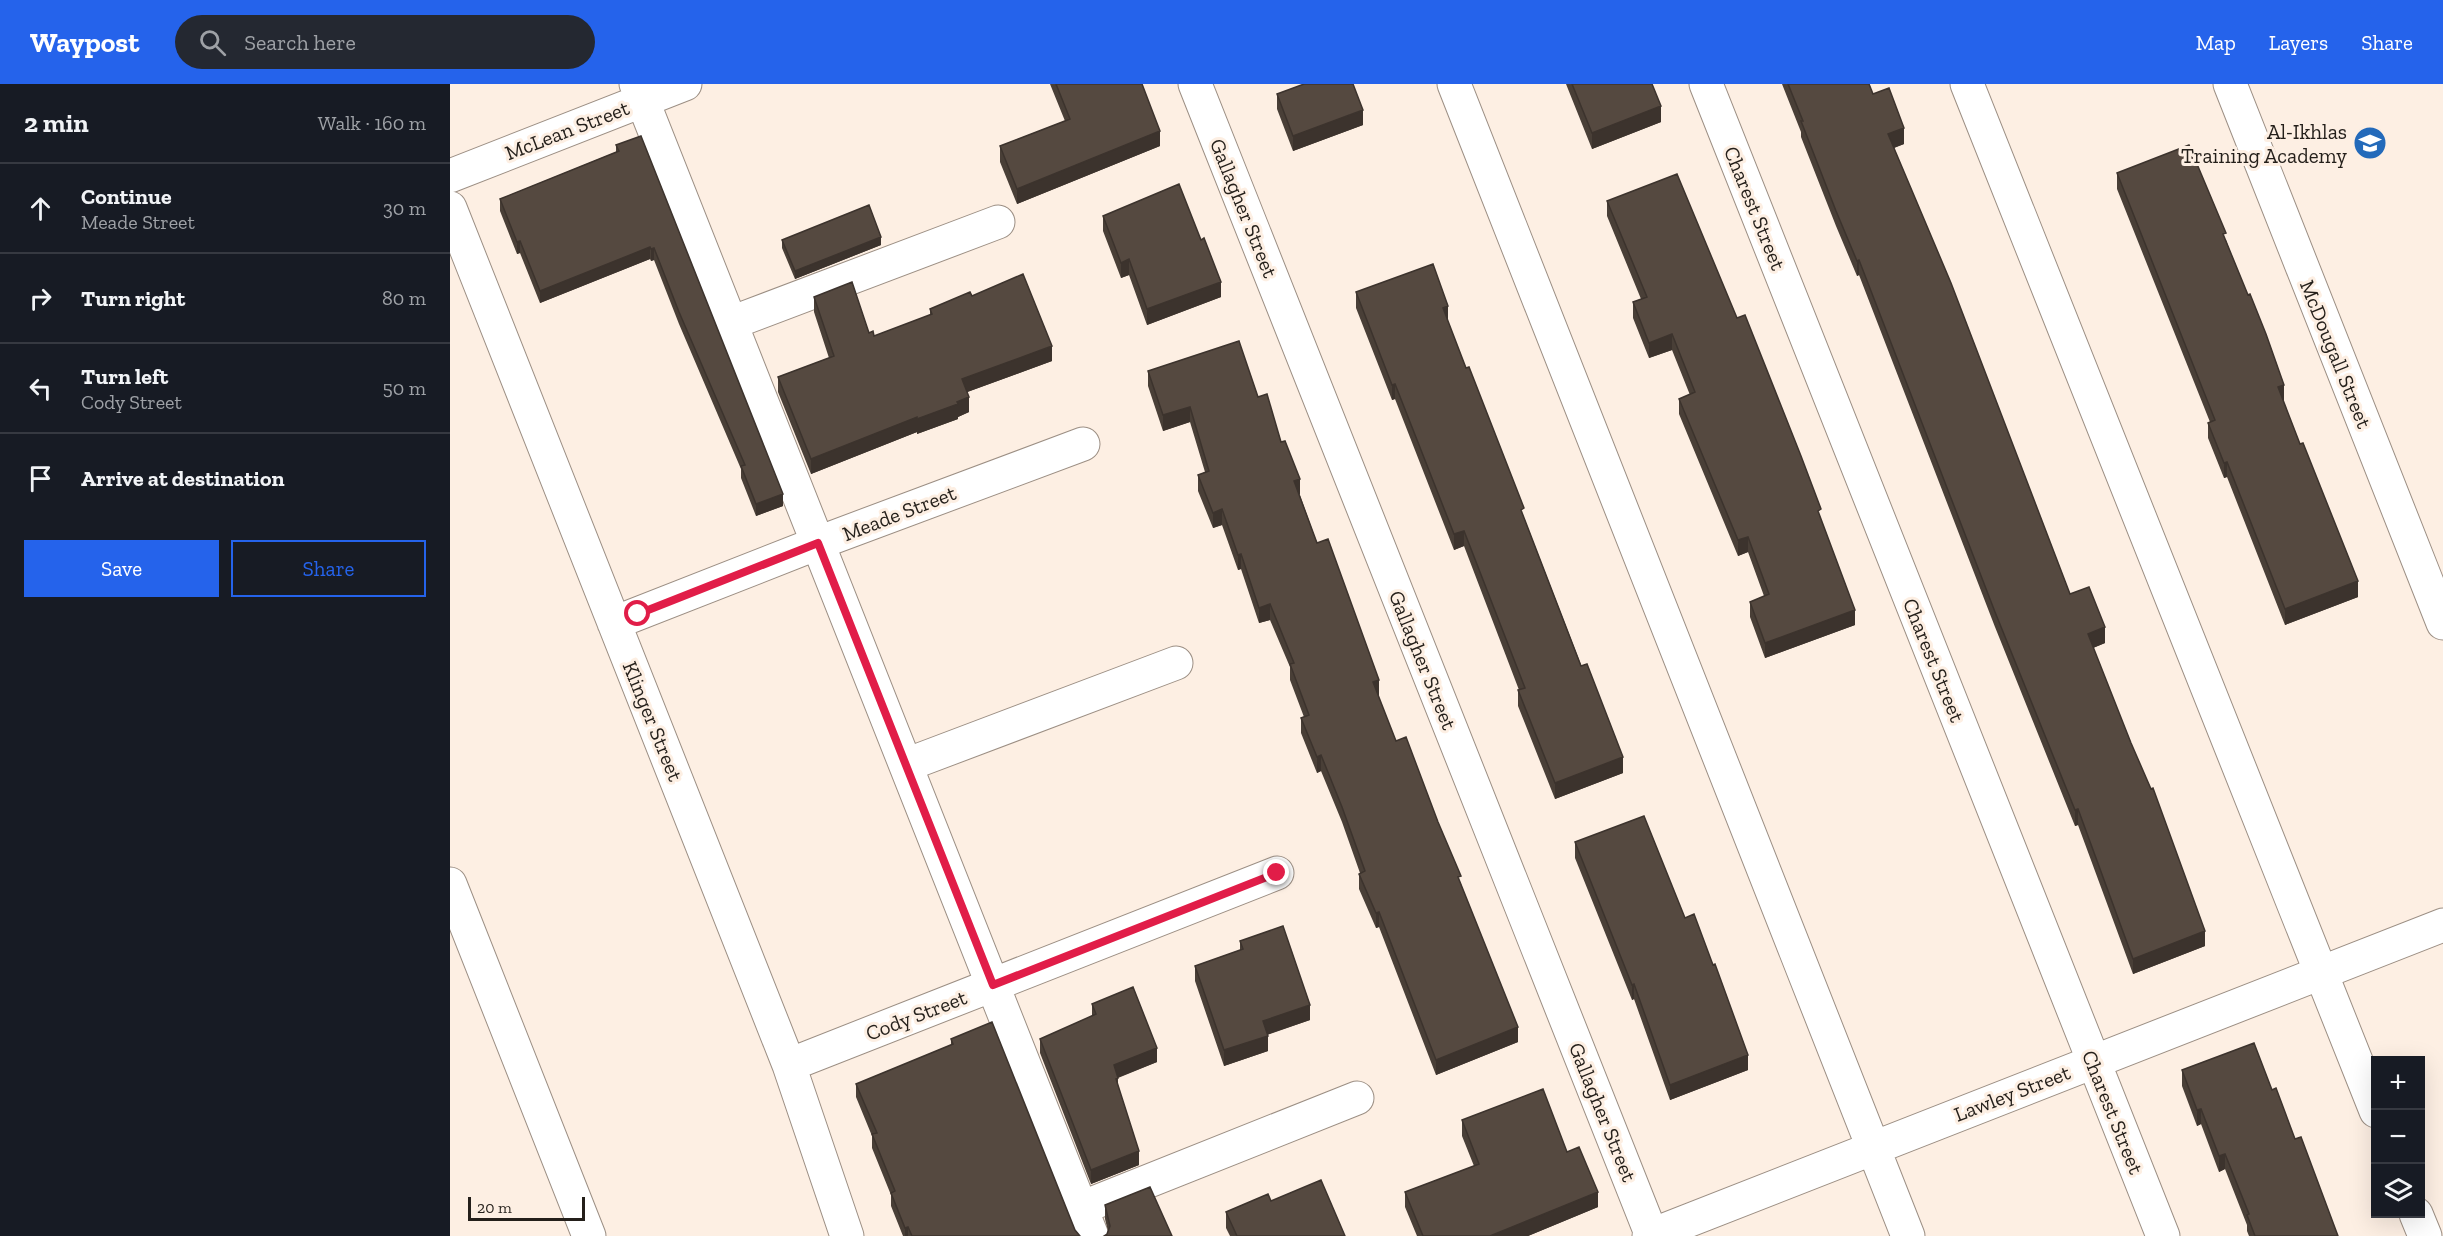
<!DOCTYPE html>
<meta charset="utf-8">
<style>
body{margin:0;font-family:"Zilla Slab",serif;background:#242831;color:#f1f3f6}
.controls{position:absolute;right:18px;bottom:18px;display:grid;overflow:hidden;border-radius:0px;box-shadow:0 6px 24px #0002}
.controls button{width:54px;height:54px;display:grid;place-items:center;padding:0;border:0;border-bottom:2px solid #363941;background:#171b24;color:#f1f3f6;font:30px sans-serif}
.scale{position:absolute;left:18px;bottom:15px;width:117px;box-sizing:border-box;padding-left:6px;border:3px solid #241f1a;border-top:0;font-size:16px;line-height:21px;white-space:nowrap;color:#241f1a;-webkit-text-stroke:4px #fdefe3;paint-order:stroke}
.stop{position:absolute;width:18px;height:18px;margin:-14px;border:4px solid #e11d48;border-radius:50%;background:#fff}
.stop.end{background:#e11d48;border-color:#fff;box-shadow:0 2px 6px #0008}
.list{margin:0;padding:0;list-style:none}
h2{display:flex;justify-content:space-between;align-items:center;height:78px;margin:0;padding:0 24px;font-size:26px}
h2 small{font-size:20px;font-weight:400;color:#9ea1a6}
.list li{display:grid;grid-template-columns:39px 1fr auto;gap:18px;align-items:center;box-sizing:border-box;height:90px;padding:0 24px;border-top:2px solid #363941}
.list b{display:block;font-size:22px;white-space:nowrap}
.list p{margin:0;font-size:20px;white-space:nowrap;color:#9ea1a6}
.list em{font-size:20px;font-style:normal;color:#9ea1a6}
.actions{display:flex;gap:12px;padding:18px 24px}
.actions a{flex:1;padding:14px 0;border:2px solid #2563eb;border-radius:0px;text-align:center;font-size:21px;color:#2563eb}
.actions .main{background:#2563eb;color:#fff}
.icon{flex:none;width:33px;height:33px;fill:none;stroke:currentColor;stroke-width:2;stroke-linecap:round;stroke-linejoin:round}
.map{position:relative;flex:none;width:1993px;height:1152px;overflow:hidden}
header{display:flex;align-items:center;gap:36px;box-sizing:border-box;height:84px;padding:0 30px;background:#2563eb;color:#fff}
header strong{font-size:28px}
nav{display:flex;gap:33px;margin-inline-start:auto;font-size:21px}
.search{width:420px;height:54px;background:#242831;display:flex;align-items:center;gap:15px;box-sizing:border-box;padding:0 21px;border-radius:33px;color:#9ea1a6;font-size:22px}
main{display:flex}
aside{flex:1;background:#171b24}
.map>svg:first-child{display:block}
</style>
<header>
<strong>Waypost</strong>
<div class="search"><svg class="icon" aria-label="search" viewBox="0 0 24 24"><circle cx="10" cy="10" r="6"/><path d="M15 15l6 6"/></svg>Search here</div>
<nav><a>Map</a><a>Layers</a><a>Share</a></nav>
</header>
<main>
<aside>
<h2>2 min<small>Walk · 160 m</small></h2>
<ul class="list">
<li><svg class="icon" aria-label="ahead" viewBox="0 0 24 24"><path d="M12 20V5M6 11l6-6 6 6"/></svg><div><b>Continue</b><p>Meade Street</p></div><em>30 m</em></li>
<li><svg class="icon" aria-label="right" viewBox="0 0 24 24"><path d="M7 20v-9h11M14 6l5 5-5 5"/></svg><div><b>Turn right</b></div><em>80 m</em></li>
<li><svg class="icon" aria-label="left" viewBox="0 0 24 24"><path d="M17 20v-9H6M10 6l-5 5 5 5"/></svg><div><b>Turn left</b><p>Cody Street</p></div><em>50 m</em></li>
<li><svg class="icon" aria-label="arrive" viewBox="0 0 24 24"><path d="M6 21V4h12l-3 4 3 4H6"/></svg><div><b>Arrive at destination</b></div></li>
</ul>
<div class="actions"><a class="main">Save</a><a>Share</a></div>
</aside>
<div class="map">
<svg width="1993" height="1152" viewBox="0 0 1993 1152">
<rect width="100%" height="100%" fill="#fdefe3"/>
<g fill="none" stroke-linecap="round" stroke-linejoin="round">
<!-- minor casing -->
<g stroke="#9c8f84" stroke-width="35">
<path id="minor" d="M 186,0 L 642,1152
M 745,0 L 1202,1152
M 1004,0 L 1458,1152
M 1256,0 L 1713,1152
M 1517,0 L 1926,1027
M 1780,0 L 1993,539
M 0,92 L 235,0
M 0,124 L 339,981 L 397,1152
M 281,239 L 548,138
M 164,539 L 368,459 L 633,360
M 456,681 L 726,579
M 0,800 L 139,1152
M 339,981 L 827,789
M 631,1124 L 907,1014
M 1966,1130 L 1975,1152
M 1199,1152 L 1993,841"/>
</g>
<!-- minor -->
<use href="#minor" stroke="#fff" stroke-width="33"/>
</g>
<!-- wall -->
<path fill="#493f37" d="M 600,0 L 692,0 L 710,62 L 567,120 L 550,78 L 550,62 L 615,37 Z
M 1116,0 L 1202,0 L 1211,38 L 1142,65 Z
M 1332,0 L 1419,0 L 1423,10 L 1454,60 L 1444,64 L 1620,510 L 1655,559 L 1643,564 L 1755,862 L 1683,890 L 1628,741 L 1625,742 L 1545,543 L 1409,191 L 1407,192 L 1386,142 L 1351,53 L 1351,48 Z
M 827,10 L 913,41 L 843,67 L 827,25 Z
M 166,61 L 333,422 L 306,432 L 291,394 L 291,385 L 229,240 L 204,176 L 201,177 L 200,175 L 90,219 L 70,169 L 67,170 L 50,127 L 50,115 L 166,68 Z
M 1667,89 L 1776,156 L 1834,316 L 1833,317 L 1908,513 L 1835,541 L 1777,393 L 1774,394 L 1758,354 L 1758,339 L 1760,338 L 1667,105 Z
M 1157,117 L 1371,435 L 1405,541 L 1315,574 L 1300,533 L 1300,518 L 1314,512 L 1298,468 L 1288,472 L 1229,330 L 1229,315 L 1240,311 L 1222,266 L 1199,274 L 1183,234 L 1183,218 L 1191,215 L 1157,132 Z
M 653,132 L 771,213 L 697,241 L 679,191 L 671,194 L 653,147 Z
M 332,156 L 431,161 L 345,195 L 332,164 Z
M 906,208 L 998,238 L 1173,689 L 1105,715 L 1068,622 L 1068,606 L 1069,606 L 1014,462 L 1004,466 L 945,315 L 942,316 L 906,224 Z
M 522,212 L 602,277 L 517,308 L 519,328 L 508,333 L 508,335 L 467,350 L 467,348 L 361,390 L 328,308 L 328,293 L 379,274 L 364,228 L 364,213 L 424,252 L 480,231 L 480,225 Z
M 698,287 L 808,313 L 831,358 L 867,459 L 946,657 L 1011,800 L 1068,958 L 986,991 L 929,843 L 926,844 L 909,805 L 909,790 L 910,789 L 892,738 L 871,687 L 867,689 L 851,649 L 851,634 L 854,633 L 840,596 L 840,583 L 820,536 L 809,539 L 791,485 L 788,486 L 772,441 L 763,444 L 748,407 L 748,391 L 755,388 L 740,338 L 713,347 L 698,302 Z
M 1125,758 L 1298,986 L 1220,1016 L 1184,915 L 1182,916 L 1125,774 Z
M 790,857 L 860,936 L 817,951 L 818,967 L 774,982 L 745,897 L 745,882 L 790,866 Z
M 642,920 L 707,978 L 668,994 L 668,1004 L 689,1081 L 641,1100 L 590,969 L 590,955 L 642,932 Z
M 501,955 L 625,1146 L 630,1152 L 453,1152 L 441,1122 L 441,1111 L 422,1064 L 422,1052 L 406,1013 L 406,1000 L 501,961 Z
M 1732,986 L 1822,1006 L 1845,1055 L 1888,1152 L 1799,1152 L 1797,1147 L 1797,1141 L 1775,1085 L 1769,1088 L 1751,1040 L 1747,1042 L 1732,1002 Z
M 1012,1036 L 1117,1068 L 1148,1123 L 1078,1152 L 967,1152 L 955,1123 L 955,1108 L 1024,1082 L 1012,1052 Z
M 821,1117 L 895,1152 L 780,1152 L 776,1144 L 776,1128 Z
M 655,1121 L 722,1152 L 657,1150 L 658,1147 L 655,1135 Z"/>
<!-- shaded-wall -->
<path fill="#3c332d" d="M 1211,22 L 1211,38 L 1142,65 L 1142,49 Z
M 913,26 L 913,41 L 843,67 L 843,52 Z
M 1454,44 L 1454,60 L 1438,66 L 1438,50 Z
M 710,47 L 710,62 L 567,120 L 567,105 Z
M 431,153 L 431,161 L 345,195 L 345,187 Z
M 70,157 L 70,169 L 67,170 L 67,158 Z
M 200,163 L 200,175 L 90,219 L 90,207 Z
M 204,164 L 204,176 L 201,177 L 201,165 Z
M 679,175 L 679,191 L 671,194 L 671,179 Z
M 1409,176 L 1409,191 L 1407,192 L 1407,177 Z
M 771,198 L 771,213 L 697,241 L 697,225 Z
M 998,222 L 998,238 L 993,224 Z
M 1222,250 L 1222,266 L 1199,274 L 1199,259 Z
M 602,262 L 602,277 L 512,310 L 512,295 Z
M 945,300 L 945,315 L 942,316 L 942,301 Z
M 1834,301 L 1834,316 L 1828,319 L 1828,303 Z
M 519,313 L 519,328 L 508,333 L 508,335 L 467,350 L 467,335 Z
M 740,323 L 740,338 L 713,347 L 713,331 Z
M 467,333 L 467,348 L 361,390 L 361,375 Z
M 1777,378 L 1777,393 L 1774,394 L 1774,379 Z
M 850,395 L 850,410 L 844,413 L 844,397 Z
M 333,410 L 333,422 L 306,432 L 306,420 Z
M 772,425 L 772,441 L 763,444 L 763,429 Z
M 1014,447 L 1014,462 L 1004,466 L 1004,450 Z
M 1298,453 L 1298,468 L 1288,472 L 1288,456 Z
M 791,470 L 791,485 L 788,486 L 788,471 Z
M 1908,497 L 1908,513 L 1835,541 L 1835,525 Z
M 820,520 L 820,536 L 809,539 L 809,524 Z
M 1405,526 L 1405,541 L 1315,574 L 1315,559 Z
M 1655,543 L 1655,559 L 1638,566 L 1638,550 Z
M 929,596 L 929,611 L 923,614 L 923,598 Z
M 871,671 L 871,687 L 867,689 L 867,673 Z
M 1173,673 L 1173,689 L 1105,715 L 1105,699 Z
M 1628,725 L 1628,741 L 1625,742 L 1625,726 Z
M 929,828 L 929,843 L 926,844 L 926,829 Z
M 1755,847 L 1755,862 L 1683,890 L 1683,875 Z
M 1184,900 L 1184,915 L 1182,916 L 1182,901 Z
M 860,921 L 860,936 L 813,952 L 813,937 Z
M 1068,943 L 1068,958 L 986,991 L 986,976 Z
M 818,952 L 818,967 L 774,982 L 774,966 Z
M 707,964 L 707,978 L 664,995 L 664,981 Z
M 1298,971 L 1298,986 L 1220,1016 L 1220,1001 Z
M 1751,1025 L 1751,1040 L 1747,1042 L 1747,1026 Z
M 689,1067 L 689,1081 L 641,1100 L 641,1086 Z
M 1775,1070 L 1775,1085 L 1769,1088 L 1769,1072 Z
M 1148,1108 L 1148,1123 L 1078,1152 L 1040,1152 Z
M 458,1143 L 458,1152 L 455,1152 L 455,1144 Z"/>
<!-- building -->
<path fill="#554940" stroke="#3c332d" stroke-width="1.5" d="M 606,0 L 692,0 L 710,47 L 567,105 L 550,62 L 620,35 Z
M 854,0 L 903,0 L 913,26 L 843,52 L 827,10 Z
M 1122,0 L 1202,0 L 1211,22 L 1142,49 Z
M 1338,0 L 1419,0 L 1423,10 L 1439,4 L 1454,44 L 1438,50 L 1501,199 L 1620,510 L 1639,503 L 1655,543 L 1638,550 L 1681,659 L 1701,705 L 1703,704 L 1755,847 L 1683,875 L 1628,725 L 1625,726 L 1545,528 L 1409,176 L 1407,177 L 1386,127 L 1351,37 L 1353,37 Z
M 191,52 L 333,410 L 306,420 L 291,382 L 295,381 L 229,228 L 204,164 L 201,165 L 200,163 L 90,207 L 70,157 L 67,158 L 50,115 L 169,67 L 166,61 Z
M 1739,61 L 1776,149 L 1773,150 L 1798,211 L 1800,210 L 1816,250 L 1834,301 L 1828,303 L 1850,360 L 1853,359 L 1908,497 L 1835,525 L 1777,378 L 1774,379 L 1758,339 L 1765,336 L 1667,89 Z
M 1227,90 L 1287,234 L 1295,231 L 1351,372 L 1371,425 L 1368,427 L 1405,526 L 1315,559 L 1300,518 L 1319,510 L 1298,453 L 1288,456 L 1229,315 L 1245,308 L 1222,250 L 1199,259 L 1183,218 L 1197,213 L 1157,117 Z
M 729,100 L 751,156 L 754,154 L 771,198 L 697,225 L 679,175 L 671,179 L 653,132 Z
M 419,121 L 431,153 L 345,187 L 332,156 Z
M 983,180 L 998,222 L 993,224 L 1016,284 L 1019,283 L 1074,424 L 1071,426 L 1131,582 L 1137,580 L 1173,673 L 1105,699 L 1068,606 L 1075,604 L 1014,447 L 1004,450 L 945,300 L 942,301 L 906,208 Z
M 573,190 L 602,262 L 512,295 L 519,313 L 507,318 L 508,320 L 467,335 L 467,333 L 361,375 L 328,293 L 384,272 L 364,213 L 402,198 L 419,249 L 423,247 L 424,252 L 482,230 L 480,225 L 520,208 L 522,212 Z
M 789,257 L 808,313 L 817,310 L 831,358 L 835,357 L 850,395 L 844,397 L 867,459 L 878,455 L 929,596 L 923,598 L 946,657 L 956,653 L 988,738 L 1011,792 L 1008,793 L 1068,943 L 986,976 L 929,828 L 926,829 L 909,790 L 915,787 L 892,723 L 871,671 L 867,673 L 851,634 L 859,631 L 840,580 L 844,579 L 820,520 L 809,524 L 791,470 L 788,471 L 772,425 L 763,429 L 748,391 L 759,387 L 740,323 L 713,331 L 698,287 Z
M 1194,732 L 1235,834 L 1244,830 L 1263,881 L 1265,880 L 1298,971 L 1220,1001 L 1184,900 L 1182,901 L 1125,758 Z
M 833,842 L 860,921 L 813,937 L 818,952 L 774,966 L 745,882 L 793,865 L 790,857 Z
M 683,903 L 707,964 L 664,981 L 668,994 L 666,995 L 689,1067 L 641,1086 L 590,955 L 646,930 L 642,920 Z
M 542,938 L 625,1146 L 630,1152 L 462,1152 L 458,1143 L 455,1144 L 441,1109 L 445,1107 L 422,1050 L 427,1049 L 406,1000 L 503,960 L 501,955 Z
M 1804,959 L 1822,1006 L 1826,1004 L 1845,1055 L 1851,1053 L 1888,1152 L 1805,1152 L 1797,1131 L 1799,1130 L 1775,1070 L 1769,1072 L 1751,1025 L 1747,1026 L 1732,986 Z
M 1093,1005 L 1117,1068 L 1129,1063 L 1148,1108 L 1040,1152 L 973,1152 L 955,1108 L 1029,1080 L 1012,1036 Z
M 871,1096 L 895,1152 L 787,1152 L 776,1128 L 818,1110 L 821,1117 Z
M 700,1103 L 722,1152 L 654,1152 L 657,1150 L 660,1142 L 655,1121 Z"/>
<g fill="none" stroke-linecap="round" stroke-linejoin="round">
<!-- route -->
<path stroke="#e11d48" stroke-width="8" d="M 188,530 L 368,459 L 543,901 L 827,789"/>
</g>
<!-- icons -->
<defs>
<g id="school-disc" transform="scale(1.725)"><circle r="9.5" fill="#236aba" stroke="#fdefe3"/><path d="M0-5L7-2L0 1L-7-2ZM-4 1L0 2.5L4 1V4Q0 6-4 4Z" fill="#fff"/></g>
</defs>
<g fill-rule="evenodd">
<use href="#school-disc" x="1920" y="59"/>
</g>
<g text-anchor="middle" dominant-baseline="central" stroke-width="6" stroke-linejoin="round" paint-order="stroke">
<!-- street labels -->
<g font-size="21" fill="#241f1a" stroke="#fdefe3">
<text transform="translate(117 46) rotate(-21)">McLean Street</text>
<text transform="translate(794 124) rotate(68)">Gallagher Street</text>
<text transform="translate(1305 124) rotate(68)">Charest Street</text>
<text transform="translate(1886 270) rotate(68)">McDougall Street</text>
<text transform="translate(449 429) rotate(-21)">Meade Street</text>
<text transform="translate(973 576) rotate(68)">Gallagher Street</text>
<text transform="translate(1484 576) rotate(68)">Charest Street</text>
<text transform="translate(203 637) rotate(68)">Klinger Street</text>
<text transform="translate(466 931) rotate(-21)">Cody Street</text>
<text transform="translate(1562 1009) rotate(-21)">Lawley Street</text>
<text transform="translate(1153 1028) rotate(68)">Gallagher Street</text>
<text transform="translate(1663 1028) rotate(68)">Charest Street</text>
</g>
<!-- poi labels -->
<g font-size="21" fill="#241f1a" stroke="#fdefe3" text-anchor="end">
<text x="1897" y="47">Al-Ikhlas<tspan x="1897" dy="24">Training Academy</tspan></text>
</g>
</g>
</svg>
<div class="controls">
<button>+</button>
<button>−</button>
<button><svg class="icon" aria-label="layers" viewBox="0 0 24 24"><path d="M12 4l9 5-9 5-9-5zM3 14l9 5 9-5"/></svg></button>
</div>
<div class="scale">20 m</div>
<div class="stop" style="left:188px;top:530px"></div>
<div class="stop end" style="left:827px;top:789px"></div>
</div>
</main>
